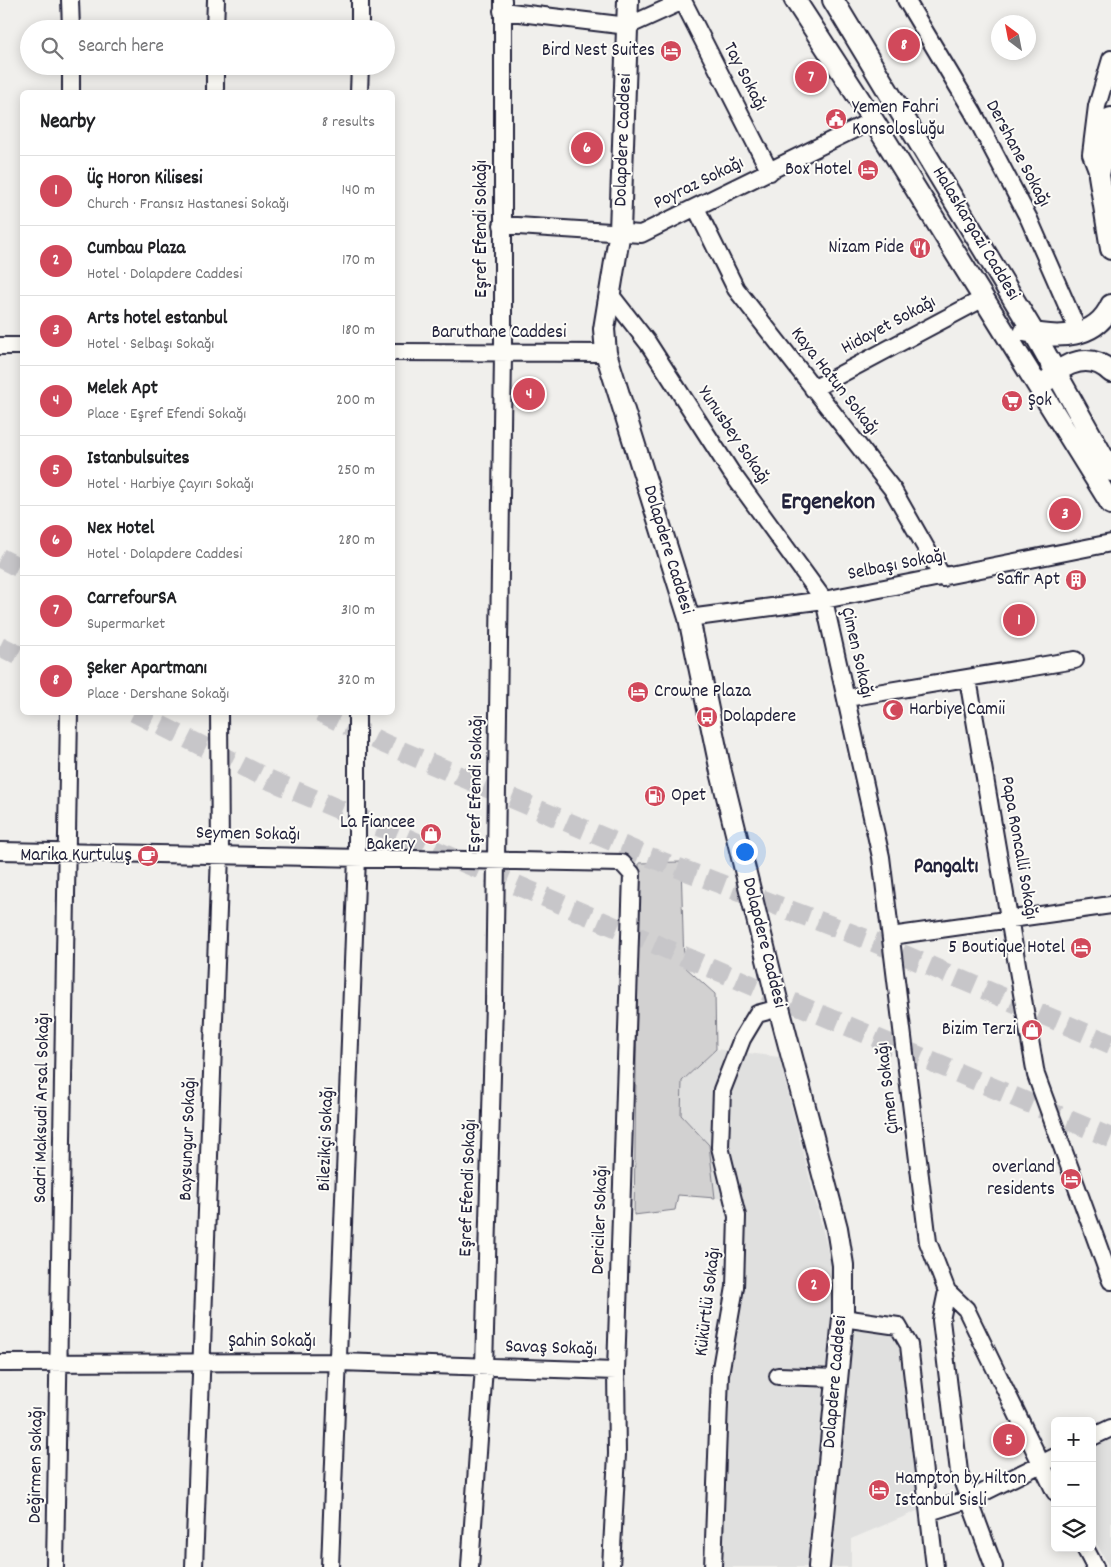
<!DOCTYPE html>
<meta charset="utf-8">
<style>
body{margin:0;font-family:Dekko,sans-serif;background:#f6f6f6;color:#202124}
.controls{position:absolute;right:15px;bottom:15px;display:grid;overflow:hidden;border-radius:8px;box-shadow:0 2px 12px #0003}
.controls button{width:45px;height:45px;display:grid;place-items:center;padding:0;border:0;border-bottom:1px solid #e0e0e0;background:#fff;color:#202124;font:25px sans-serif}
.compass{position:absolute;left:991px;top:15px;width:45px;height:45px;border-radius:50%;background:#fff;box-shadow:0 2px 12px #0003;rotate:328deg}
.you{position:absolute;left:744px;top:851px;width:18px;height:18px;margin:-12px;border:4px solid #fff;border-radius:50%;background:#1a73e8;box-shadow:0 0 0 8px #1a73e833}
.badge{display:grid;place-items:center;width:32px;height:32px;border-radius:50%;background:#d1495b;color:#fff;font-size:16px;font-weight:700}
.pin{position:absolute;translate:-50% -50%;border:2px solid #fff;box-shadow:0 1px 5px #0006}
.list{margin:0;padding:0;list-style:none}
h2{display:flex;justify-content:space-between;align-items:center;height:65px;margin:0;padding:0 20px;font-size:21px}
h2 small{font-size:16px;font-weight:400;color:#757577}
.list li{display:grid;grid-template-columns:32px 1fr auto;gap:15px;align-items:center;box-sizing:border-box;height:70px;padding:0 20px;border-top:1px solid #e0e0e0}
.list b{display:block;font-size:19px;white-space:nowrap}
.list p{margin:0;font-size:16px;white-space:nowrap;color:#757577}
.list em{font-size:16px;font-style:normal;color:#757577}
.icon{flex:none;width:28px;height:28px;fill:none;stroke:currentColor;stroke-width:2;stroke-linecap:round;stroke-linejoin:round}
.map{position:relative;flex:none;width:1111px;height:1567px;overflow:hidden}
.search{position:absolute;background:#fff;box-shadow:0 2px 12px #0003;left:20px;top:20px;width:375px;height:55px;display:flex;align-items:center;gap:12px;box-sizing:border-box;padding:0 18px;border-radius:28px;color:#757577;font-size:19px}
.panel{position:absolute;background:#fff;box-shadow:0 2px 12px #0003;left:20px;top:90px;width:375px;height:625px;border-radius:8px}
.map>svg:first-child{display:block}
</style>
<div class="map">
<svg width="1111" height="1567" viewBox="0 0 1111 1567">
<rect width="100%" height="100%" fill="#f0efec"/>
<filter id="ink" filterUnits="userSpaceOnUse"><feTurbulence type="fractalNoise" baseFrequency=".02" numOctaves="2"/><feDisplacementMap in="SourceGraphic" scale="10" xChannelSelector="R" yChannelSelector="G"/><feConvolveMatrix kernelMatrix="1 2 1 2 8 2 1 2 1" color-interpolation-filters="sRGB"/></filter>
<g filter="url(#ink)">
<!-- built -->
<path fill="#e0e0df" d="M 716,1049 L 779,1057 L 845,1318 L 894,1327 L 909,1346 L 922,1509 L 851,1539 L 851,1567 L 714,1567 L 733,1199 L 715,1198 L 709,1145 L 681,1115 L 682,1081 Z
M 1111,1437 L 1111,1567 L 1109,1567 L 1092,1535 L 1092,1446 Z"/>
<!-- green -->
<path fill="#d2d1d1" stroke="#7a7a86" d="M 681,862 L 684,966 L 715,994 L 716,1049 L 682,1081 L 681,1115 L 709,1145 L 715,1198 L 678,1195 L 675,1210 L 634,1215 L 639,863 Z"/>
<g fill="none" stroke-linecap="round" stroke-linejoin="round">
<!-- major-tunnel -->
<path stroke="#c7c6c9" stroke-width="20" stroke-dasharray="20 10" stroke-linecap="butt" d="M 0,558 L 22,569
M 0,646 L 22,657
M 134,712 L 272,781 L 1111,1138
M 320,712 L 385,744 L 647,856 L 874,942 L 1111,1044"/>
<!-- minor casing -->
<g stroke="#22223b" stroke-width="20">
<path id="minor" d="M 70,0 L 71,29
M 906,0 L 973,112 L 1029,219 L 1079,333
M 502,11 L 628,26 L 683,1 L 770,172
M 215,29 L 216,0
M 360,29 L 360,0
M 71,66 L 71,92
M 215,92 L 215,66
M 359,92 L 360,66
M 1099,175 L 1091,154 L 1097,106 L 1111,59
M 696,208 L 736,289 L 893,490 L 943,578
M 502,225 L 641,234 L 873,120
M 609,293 L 648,343 L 731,472 L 824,600 L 881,857 L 928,1242 L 947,1291 L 941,1320 L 959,1472 L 994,1567
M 0,346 L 22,346
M 392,352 L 606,353
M 813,389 L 984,298
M 689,618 L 824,600 L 1111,543
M 968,679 L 1036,1075 L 1111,1281
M 847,698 L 1075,660
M 0,851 L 622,863 L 632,874 L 616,1371 L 617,1454 L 611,1567
M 891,936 L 1111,905
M 947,1291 L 966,1309 L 1055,1492
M 843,1318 L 898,1326 L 909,1345 L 935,1567
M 0,1363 L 339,1362 L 616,1371
M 778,1376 L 836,1378
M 1092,1437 L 1111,1428
M 929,1512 L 970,1499 L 1055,1457
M 1085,1548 L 1095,1567
M 55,1567 L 69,712
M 194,1567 L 220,854 L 219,712
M 330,1567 L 357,857 L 357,712
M 470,1567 L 484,1367 L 494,1003 L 503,354 L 503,0
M 713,1567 L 720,1374 L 735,1287 L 737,1216 L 720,1147 L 722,1090 L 742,1039 L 757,1014 L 779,1008"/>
</g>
<!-- major casing -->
<g stroke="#22223b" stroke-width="24">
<path id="major" d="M 628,0 L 620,231 L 604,329 L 606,353 L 689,618 L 721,772 L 779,1008 L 837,1228 L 843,1265 L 843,1318 L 819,1567
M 795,0 L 873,120 L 1111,504
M 833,0 L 1034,333 L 1111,471
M 1111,118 L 1099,175 L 1111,249
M 1025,331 C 1057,339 1096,339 1111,305
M 1048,380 C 1065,362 1091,352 1111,372"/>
</g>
<!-- minor -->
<use href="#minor" stroke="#fdfcf7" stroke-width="16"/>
<!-- major -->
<use href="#major" stroke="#fdfcf7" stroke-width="20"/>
</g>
</g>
<!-- icons -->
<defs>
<g id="hotel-disc" transform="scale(1.125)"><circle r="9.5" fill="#d1495b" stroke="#fdfcf7"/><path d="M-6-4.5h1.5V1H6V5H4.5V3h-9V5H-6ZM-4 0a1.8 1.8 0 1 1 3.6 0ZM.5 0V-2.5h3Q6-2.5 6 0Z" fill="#fff"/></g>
<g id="civic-disc" transform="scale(1.125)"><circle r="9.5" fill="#d1495b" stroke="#fdfcf7"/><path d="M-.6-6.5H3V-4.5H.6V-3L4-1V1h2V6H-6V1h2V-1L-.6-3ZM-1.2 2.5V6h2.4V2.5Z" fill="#fff"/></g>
<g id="restaurant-disc" transform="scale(1.125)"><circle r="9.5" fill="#d1495b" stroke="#fdfcf7"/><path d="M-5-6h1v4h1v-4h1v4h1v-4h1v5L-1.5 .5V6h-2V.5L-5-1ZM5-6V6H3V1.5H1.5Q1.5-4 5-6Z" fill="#fff"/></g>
<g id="supermarket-disc" transform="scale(1.125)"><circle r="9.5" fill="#d1495b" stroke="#fdfcf7"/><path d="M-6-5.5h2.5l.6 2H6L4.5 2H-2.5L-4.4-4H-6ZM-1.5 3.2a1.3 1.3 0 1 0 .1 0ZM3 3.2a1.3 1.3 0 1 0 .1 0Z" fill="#fff"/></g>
<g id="building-disc" transform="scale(1.125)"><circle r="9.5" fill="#d1495b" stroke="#fdfcf7"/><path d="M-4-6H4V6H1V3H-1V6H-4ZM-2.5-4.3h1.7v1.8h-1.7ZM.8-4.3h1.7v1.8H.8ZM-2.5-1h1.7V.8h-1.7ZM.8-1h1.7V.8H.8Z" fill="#fff"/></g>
<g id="mosque-disc" transform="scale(1.125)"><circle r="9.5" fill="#d1495b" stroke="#fdfcf7"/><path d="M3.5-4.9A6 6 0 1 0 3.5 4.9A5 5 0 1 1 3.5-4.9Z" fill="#fff"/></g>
<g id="bus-disc" transform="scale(1.125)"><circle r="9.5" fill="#d1495b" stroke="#fdfcf7"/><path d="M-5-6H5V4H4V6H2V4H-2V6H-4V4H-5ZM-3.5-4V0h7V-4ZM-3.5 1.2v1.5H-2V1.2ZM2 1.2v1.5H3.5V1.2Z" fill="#fff"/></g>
<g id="fuel-disc" transform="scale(1.125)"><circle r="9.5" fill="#d1495b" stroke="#fdfcf7"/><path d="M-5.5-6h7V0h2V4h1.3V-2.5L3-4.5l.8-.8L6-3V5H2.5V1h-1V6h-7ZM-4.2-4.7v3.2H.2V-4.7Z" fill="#fff"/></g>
<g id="shop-disc" transform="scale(1.125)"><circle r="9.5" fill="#d1495b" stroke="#fdfcf7"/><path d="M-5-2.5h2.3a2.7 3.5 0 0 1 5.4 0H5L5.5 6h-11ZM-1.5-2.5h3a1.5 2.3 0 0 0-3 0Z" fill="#fff"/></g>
<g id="cafe-disc" transform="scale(1.125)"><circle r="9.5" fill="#d1495b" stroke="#fdfcf7"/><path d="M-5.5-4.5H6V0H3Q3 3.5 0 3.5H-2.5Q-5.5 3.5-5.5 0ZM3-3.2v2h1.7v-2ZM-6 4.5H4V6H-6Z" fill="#fff"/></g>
</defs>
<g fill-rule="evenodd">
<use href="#hotel-disc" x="671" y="51"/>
<use href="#civic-disc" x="836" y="119"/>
<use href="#hotel-disc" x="868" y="170"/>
<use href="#restaurant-disc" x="920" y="248"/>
<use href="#supermarket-disc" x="1012" y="401"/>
<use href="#building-disc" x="1076" y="580"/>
<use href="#hotel-disc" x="638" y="692"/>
<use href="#mosque-disc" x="893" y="710"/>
<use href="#bus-disc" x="707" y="717"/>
<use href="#fuel-disc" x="655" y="796"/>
<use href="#shop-disc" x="431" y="834"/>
<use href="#cafe-disc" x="148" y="856"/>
<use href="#hotel-disc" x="1081" y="948"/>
<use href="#shop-disc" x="1032" y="1030"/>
<use href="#hotel-disc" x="1071" y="1179"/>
<use href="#hotel-disc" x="879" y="1490"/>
</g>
<g text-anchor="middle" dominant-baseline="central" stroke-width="4" stroke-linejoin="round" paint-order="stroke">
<!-- poi labels -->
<g font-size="19" fill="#22223b" stroke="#fdfcf7" text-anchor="end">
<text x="655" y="51">Bird Nest Suites</text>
<text x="852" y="108" text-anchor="start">Yemen Fahri<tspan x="852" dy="22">Konsolosluğu</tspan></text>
<text x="852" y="170">Box Hotel</text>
<text x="904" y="248">Nizam Pide</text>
<text x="1028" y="401" text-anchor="start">Şok</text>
<text x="1060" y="580">Safir Apt</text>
<text x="654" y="692" text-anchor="start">Crowne Plaza</text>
<text x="909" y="710" text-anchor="start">Harbiye Camii</text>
<text x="723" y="717" text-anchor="start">Dolapdere</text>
<text x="671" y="796" text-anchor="start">Opet</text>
<text x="415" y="823">La Fiancee<tspan x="415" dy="22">Bakery</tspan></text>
<text x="132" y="856">Marika Kurtuluş</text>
<text x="1065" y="948">5 Boutique Hotel</text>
<text x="1016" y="1030">Bizim Terzi</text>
<text x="1055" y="1168">overland<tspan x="1055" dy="22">residents</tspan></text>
<text x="895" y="1479" text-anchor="start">Hampton by Hilton<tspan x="895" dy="22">Istanbul Sisli</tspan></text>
</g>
<!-- street labels -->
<g font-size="19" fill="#22223b" stroke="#fdfcf7">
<text transform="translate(744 77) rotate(63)">Tay Sokağı</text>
<text transform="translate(624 140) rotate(-88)">Dolapdere Caddesi</text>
<text transform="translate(1017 154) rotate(62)">Dershane Sokağı</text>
<text transform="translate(699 184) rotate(-26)">Poyraz Sokağı</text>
<text transform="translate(482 229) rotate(-90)">Eşref Efendi Sokağı</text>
<text transform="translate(975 234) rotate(59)">Halaskargazi Caddesi</text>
<text transform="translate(889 326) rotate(-28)">Hidayet Sokağı</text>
<text x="499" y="333">Baruthane Caddesi</text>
<text transform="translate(834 382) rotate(52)">Kaya Hatun Sokağı</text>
<text transform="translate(733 436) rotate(56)">Yunusbey Sokağı</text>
<text transform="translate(667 550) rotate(73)">Dolapdere Caddesi</text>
<text transform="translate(897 566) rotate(-11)">Selbaşı Sokağı</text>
<text transform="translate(856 653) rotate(77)">Çimen Sokağı</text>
<text transform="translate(477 784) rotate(-89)">Eşref Efendi Sokağı</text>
<text transform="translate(248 835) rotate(1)">Seymen Sokağı</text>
<text transform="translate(1018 848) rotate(80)">Papa Roncalli Sokağı</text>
<text transform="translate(763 943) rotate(76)">Dolapdere Caddesi</text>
<text transform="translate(889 1088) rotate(-97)">Çimen Sokağı</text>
<text transform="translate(43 1108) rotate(-89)">Sadri Maksudi Arsal Sokağı</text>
<text transform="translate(189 1139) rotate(-88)">Baysungur Sokağı</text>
<text transform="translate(327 1139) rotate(-88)">Bilezikçi Sokağı</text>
<text transform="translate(469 1188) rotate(-88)">Eşref Efendi Sokağı</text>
<text transform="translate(601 1220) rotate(-88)">Dericiler Sokağı</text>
<text transform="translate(709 1302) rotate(-83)">Kükürtlü Sokağı</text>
<text x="272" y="1342">Şahin Sokağı</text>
<text transform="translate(551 1349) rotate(2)">Savaş Sokağı</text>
<text transform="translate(836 1382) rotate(-85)">Dolapdere Caddesi</text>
<text transform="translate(37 1465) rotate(-89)">Değirmen Sokağı</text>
</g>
<!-- quarter labels -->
<g font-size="21" font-weight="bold" fill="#22223b" stroke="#fdfcf7">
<text x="946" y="868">Pangaltı</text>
</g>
<!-- district labels -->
<g font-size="24" font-weight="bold" fill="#22223b" stroke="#fdfcf7">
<text x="828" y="503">Ergenekon</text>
</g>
</g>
</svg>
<div class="controls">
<button>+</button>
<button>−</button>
<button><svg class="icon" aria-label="layers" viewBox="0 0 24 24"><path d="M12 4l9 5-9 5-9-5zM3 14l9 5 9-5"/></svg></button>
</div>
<svg class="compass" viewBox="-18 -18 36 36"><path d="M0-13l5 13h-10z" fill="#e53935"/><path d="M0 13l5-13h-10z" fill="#757577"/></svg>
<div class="you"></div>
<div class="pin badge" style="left:1019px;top:620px">1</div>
<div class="pin badge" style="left:814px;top:1285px">2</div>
<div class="pin badge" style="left:1065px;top:514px">3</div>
<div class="pin badge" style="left:529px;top:394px">4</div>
<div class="pin badge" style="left:1009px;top:1440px">5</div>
<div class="pin badge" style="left:587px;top:148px">6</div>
<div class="pin badge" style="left:811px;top:77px">7</div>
<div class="pin badge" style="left:904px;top:45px">8</div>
<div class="search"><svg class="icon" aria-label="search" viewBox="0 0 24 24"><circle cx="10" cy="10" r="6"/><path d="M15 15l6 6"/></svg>Search here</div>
<section class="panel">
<h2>Nearby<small>8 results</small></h2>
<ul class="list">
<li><span class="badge">1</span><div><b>Üç Horon Kilisesi</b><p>Church · Fransız Hastanesi Sokağı</p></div><em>140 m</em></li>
<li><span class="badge">2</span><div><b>Cumbau Plaza</b><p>Hotel · Dolapdere Caddesi</p></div><em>170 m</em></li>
<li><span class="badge">3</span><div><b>Arts hotel estanbul</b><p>Hotel · Selbaşı Sokağı</p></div><em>180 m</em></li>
<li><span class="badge">4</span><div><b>Melek Apt</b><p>Place · Eşref Efendi Sokağı</p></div><em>200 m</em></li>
<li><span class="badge">5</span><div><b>Istanbulsuites</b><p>Hotel · Harbiye Çayırı Sokağı</p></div><em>250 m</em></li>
<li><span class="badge">6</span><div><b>Nex Hotel</b><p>Hotel · Dolapdere Caddesi</p></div><em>280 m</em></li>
<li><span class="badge">7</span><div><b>CarrefourSA</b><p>Supermarket</p></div><em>310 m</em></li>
<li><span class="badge">8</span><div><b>Şeker Apartmanı</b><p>Place · Dershane Sokağı</p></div><em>320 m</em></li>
</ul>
</section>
</div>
